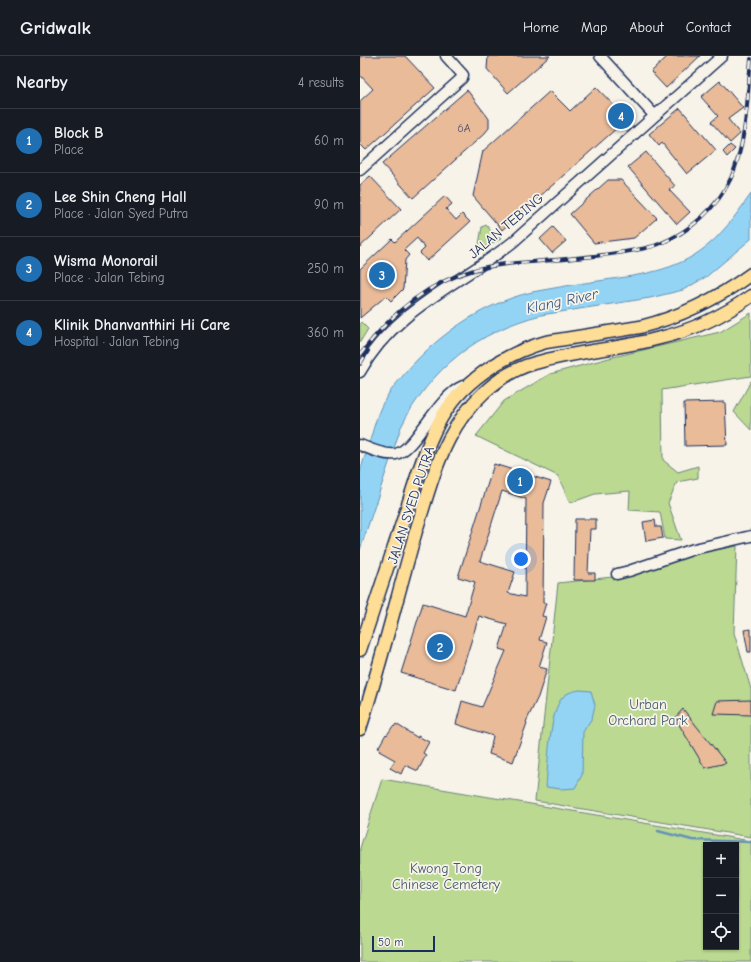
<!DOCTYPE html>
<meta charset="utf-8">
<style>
body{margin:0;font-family:"Comic Neue",sans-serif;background:#242831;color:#f1f3f6}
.controls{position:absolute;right:12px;bottom:12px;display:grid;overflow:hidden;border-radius:0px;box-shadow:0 1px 3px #0004}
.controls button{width:36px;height:36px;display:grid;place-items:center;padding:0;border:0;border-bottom:1px solid #363941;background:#171b24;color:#f1f3f6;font:20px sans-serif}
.scale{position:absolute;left:12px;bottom:10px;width:63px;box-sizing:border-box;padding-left:4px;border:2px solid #1b2f5e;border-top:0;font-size:11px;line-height:14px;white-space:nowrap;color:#1b2f5e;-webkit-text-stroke:3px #f7f3e8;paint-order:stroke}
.you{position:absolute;left:161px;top:503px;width:14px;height:14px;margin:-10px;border:3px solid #fff;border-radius:50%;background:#1a73e8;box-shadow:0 0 0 6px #1a73e833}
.badge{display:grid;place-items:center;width:26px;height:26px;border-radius:50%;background:#1f6fb2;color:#fff;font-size:13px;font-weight:700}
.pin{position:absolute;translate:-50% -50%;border:2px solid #fff;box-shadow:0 1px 4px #0006}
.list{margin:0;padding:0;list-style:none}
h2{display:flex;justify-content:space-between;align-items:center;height:52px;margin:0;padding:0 16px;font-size:17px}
h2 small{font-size:13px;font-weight:400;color:#9ea1a6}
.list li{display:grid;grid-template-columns:26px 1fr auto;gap:12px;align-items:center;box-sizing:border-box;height:64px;padding:0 16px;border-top:1px solid #363941}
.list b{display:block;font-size:15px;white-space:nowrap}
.list p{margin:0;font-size:13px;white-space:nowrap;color:#9ea1a6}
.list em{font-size:13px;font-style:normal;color:#9ea1a6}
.icon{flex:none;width:22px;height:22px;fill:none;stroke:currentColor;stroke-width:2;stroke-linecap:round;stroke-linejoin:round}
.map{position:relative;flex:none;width:391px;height:906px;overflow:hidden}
header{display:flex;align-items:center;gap:24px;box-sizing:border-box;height:56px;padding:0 20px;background:#171b24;border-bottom:1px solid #363941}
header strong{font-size:19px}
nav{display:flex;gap:22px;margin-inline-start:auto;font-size:14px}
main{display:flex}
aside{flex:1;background:#171b24}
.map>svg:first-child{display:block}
</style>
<header>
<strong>Gridwalk</strong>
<nav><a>Home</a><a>Map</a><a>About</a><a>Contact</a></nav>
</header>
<main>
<aside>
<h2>Nearby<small>4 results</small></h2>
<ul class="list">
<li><span class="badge">1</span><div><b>Block B</b><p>Place</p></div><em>60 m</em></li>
<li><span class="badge">2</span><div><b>Lee Shin Cheng Hall</b><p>Place · Jalan Syed Putra</p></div><em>90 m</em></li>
<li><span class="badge">3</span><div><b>Wisma Monorail</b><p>Place · Jalan Tebing</p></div><em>250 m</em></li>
<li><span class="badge">4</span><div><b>Klinik Dhanvanthiri Hi Care</b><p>Hospital · Jalan Tebing</p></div><em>360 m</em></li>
</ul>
</aside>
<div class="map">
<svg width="391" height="906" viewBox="0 0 391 906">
<rect width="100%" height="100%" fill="#f7f3e8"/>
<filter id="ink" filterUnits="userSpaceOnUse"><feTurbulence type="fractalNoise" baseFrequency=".025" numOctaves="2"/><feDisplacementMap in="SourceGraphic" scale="8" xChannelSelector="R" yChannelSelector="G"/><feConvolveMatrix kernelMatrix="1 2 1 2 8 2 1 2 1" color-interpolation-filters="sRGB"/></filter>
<g filter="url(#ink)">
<!-- green -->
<path fill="#bbd991" stroke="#6b8478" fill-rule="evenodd" d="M 126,169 L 131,175 L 141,183 L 118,194 L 122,171 Z
M 391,257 L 391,320 L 302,334 L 303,404 L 318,416 L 338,410 L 338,422 L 317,426 L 308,447 L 321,484 L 305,483 L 300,456 L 269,454 L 270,435 L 235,438 L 210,447 L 198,420 L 116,380 L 144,345 L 190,318 L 249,302 L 360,276 Z
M 1,266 L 8,273 L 0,286 L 0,267 Z
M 391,325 L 391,374 L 374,356 Z
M 377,490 L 374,577 L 391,633 L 391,781 L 175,745 L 198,527 L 252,521 L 339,497 Z
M 22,723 L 391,785 L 391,906 L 0,906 L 0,792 ZM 346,789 L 376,789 L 376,891 L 346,891 Z"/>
<!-- water -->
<path fill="#93d4f5" stroke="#6392b9" d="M 391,138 L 391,183 L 346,221 L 323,234 L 290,242 L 181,259 C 118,275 70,313 41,371 L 0,494 C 0,477 0,460 0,443 C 0,435 0,427 0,419 C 1,409 6,399 8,390 C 13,376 16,360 23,347 C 28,338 34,330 41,322 C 73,282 121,248 172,236 C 194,232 216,228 238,225 C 272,220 309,217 339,196 C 360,182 376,159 391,138 Z
M 220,634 L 231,635 L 235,649 L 232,662 L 223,676 L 222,719 L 215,732 L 201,733 L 186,731 C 188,710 189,654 203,641 C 208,636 214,635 220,634 Z"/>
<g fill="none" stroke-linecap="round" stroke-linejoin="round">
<!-- stream -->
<path stroke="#6392b9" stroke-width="2.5" d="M 298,775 L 332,784 L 391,786"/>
</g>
<!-- building -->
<path fill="#e9bb99" stroke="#1b2f5e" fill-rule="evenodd" d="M 0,0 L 45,0 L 75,32 L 6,94 L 0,88 L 0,45 L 13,33 L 0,19 Z
M 128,0 L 190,0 L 148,37 L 127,13 Z
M 308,0 L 340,0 L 306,32 L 291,16 Z
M 360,25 L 383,52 L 368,63 L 380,78 L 370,87 L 351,66 L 358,60 L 341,41 Z
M 236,31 L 267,63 L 142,174 L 113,140 L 123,95 L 190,35 L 210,55 Z
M 107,34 L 127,60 L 129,63 L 129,72 L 124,78 L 53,142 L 22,108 Z
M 320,52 L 356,94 L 327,118 L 302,87 L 299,90 L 289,78 Z
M 370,89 L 375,93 L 367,101 L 363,96 Z
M 286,96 L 315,130 L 309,134 L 330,156 L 317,168 L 268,111 Z
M 10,120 L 41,153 L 0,191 L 0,129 Z
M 248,124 L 261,124 L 297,162 L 274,182 L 234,187 L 210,158 Z
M 85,140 L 92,148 L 86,153 L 96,164 L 102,158 L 110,166 L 67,205 L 60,197 L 65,192 L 57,182 L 44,194 L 49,199 L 45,204 L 43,233 L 31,245 L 26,240 L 0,262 L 0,213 L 32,183 L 35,186 Z
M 193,171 L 206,185 L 192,197 L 180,183 Z
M 365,346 L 367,389 L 325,390 L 324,347 Z
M 134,408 L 191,426 L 184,447 L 183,547 L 186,547 L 182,560 L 186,561 L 179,584 L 187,586 L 179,611 L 187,613 L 178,641 L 166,666 L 167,667 L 153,706 L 129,698 L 133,680 L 96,668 L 102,645 L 122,651 L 146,595 L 139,593 L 147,568 L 119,560 L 96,634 L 41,617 L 63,547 L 105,560 L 115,526 L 98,521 ZM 142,435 L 166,443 L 165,541 L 148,537 L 155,516 L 120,505 Z
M 215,463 L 236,463 L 236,473 L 230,473 L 228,517 L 235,517 L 235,524 L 214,524 Z
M 295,464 L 296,471 L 301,471 L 303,482 L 286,485 L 283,466 Z
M 391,573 L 391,596 L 388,596 L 384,574 Z
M 391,644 L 391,659 L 353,658 L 357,645 Z
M 323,653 L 366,707 L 345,712 L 315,662 Z
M 36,668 L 58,682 L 58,680 L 69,686 L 63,697 L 66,699 L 58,715 L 45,709 L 41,718 L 30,712 L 35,704 L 19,695 L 20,693 L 18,692 L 26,678 L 27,679 L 33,670 L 34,671 Z"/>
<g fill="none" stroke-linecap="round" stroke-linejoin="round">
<!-- minor casing -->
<g stroke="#1b2f5e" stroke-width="13">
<path id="minor" d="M 240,0 L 294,59
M 0,114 L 102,22 L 103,19 L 86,0
M 0,316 C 33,254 100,228 153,186 L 362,0
M 0,389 C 10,393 25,400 36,398 C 55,394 77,341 103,330
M 257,518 L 269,515 L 334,493 L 391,480"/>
</g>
<!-- major casing -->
<g stroke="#1b2f5e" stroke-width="15">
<path id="major" d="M 0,594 C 14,552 28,510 42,467 C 53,434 62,399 78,368 C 99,327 143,298 186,286 L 280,271 C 320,261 357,243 391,218
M 0,673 C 21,607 37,541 56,475 C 66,444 74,412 89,383 C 106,349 138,317 175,307 C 216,295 259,293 300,282 C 333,274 363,260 391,240"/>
</g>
<!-- minor -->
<use href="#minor" stroke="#f7f3e8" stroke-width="10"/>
<!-- major -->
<use href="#major" stroke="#fedd96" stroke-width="12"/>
<!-- rail casing -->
<g stroke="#1b2f5e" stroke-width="4">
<path id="rail" d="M 0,299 C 29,260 66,227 114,214 C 132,209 152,207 171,206 C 204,203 237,201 270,195 C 280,193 290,192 299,188 C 330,176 357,152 371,122 C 387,85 387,43 391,3
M 0,308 L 8,295"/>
</g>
<!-- rail -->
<use href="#rail" stroke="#f7f3e8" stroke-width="2.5" stroke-dasharray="8" stroke-linecap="butt"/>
</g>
</g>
<g text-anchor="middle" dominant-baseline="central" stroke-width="3.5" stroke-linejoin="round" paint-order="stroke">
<!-- number labels -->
<g font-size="12" fill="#4e526d">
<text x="104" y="72">6A</text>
</g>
<!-- street labels -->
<g font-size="14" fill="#1b2f5e" stroke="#f7f3e8">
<text transform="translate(146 170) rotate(-40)">JALAN TEBING</text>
<text transform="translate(51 449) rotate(-72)">JALAN SYED PUTRA</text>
</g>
<!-- park labels -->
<g font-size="14" fill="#435a6b" stroke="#f7f3e8">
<text x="288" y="648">Urban<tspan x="288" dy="16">Orchard Park</tspan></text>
<text x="86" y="812">Kwong Tong<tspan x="86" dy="16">Chinese Cemetery</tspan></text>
</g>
<!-- water labels -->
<g font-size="15" font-style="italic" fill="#395884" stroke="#f7f3e8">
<text transform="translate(202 245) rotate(-12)">Klang River</text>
</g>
</g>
</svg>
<div class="controls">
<button>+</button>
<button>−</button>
<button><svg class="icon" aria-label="locate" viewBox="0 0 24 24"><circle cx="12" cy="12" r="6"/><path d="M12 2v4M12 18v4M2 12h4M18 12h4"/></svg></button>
</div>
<div class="scale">50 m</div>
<div class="you"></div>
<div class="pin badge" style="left:160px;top:425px">1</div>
<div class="pin badge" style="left:80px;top:591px">2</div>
<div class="pin badge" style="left:22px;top:219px">3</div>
<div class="pin badge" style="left:261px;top:60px">4</div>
</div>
</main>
